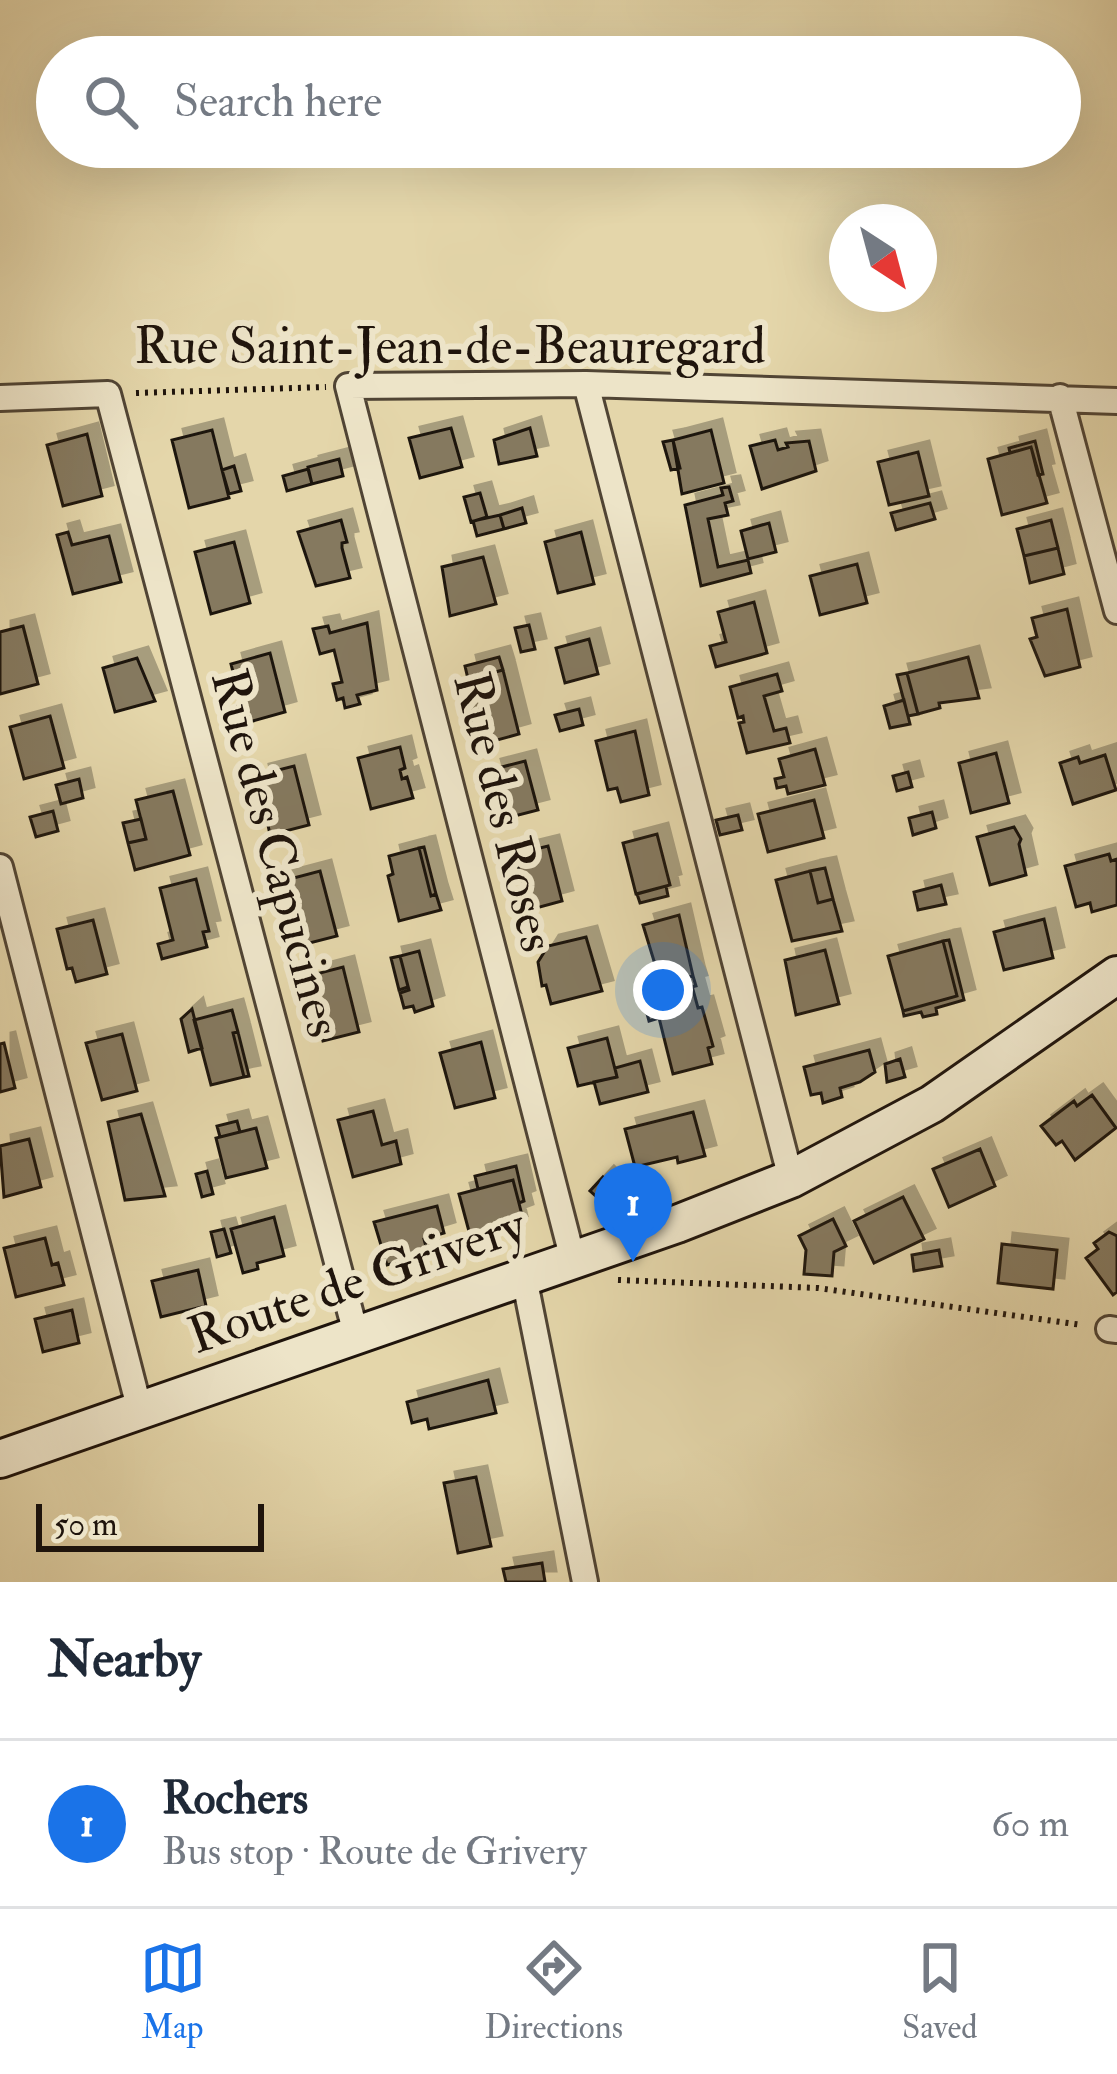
<!DOCTYPE html>
<meta charset="utf-8">
<style>
body{margin:0;font-family:"IM FELL Double Pica",serif;background:#f2f2f3;color:#1f2937}
.compass{position:absolute;left:829px;top:204px;width:108px;height:108px;border-radius:50%;background:#fff;box-shadow:0 12px 48px #0002;rotate:144deg}
.scale{position:absolute;left:36px;bottom:30px;width:228px;box-sizing:border-box;padding-left:12px;border:6px solid #1f140c;border-top:0;font-size:33px;line-height:42px;white-space:nowrap;color:#1f140c;-webkit-text-stroke:9px #ede4c8;paint-order:stroke}
.you{position:absolute;left:663px;top:990px;width:42px;height:42px;margin:-30px;border:9px solid #fff;border-radius:50%;background:#1a73e8;box-shadow:0 0 0 18px #1a73e833}
.badge{display:grid;place-items:center;width:78px;height:78px;border-radius:50%;background:#1a73e8;color:#fff;font-size:39px;font-weight:700}
.pin{position:absolute;translate:-50% -99px;filter:drop-shadow(0 3px 6px #0008)}
.pin::after{content:'';position:absolute;top:63px;width:42px;height:36px;background:inherit;clip-path:polygon(0 0,100% 0,50% 100%)}
.list{margin:0;padding:0;list-style:none}
h2{display:flex;justify-content:space-between;align-items:center;height:156px;margin:0;padding:0 48px;font-size:51px}
h2 small{font-size:39px;font-weight:400;color:#747a83}
.list li{display:grid;grid-template-columns:78px 1fr auto;gap:36px;align-items:center;box-sizing:border-box;height:168px;padding:0 48px;border-top:3px solid #e0e1e3}
.list b{display:block;font-size:45px;white-space:nowrap}
.list p{margin:0;font-size:39px;white-space:nowrap;color:#747a83}
.list em{font-size:39px;font-style:normal;color:#747a83}
.icon{flex:none;width:66px;height:66px;fill:none;stroke:currentColor;stroke-width:2;stroke-linecap:round;stroke-linejoin:round}
.map{position:relative;flex:none;width:1117px;height:1582px;overflow:hidden}
.search{position:absolute;background:#fff;box-shadow:0 12px 48px #0002;left:36px;right:36px;top:36px;height:132px;display:flex;align-items:center;gap:30px;box-sizing:border-box;padding:0 42px;border-radius:66px;color:#747a83;font-size:45px}
.sheet{height:324px;background:#fff}
nav{display:flex;justify-content:space-around;align-items:center;box-sizing:border-box;height:168px;border-top:3px solid #e0e1e3;background:#fff;font-size:33px;color:#747a83}
nav a{display:grid;justify-items:center;gap:6px}
nav .on{color:#1a73e8}
.map>svg:first-child{display:block}
</style>
<div class="map">
<svg width="1117" height="1582" viewBox="0 0 1117 1582">
<defs>
<filter id="shadow"><feDropShadow dx="11" dy="-11" stdDeviation="0" flood-color="#0004"/></filter>
</defs>
<rect width="100%" height="100%" fill="#e4d6aa"/>
<filter id="stains"><feTurbulence type="fractalNoise" baseFrequency=".00167" numOctaves="4"/><feColorMatrix values="0 0 0 0 .2 0 0 0 0 .09 0 0 0 0 .02 0 0 0 .5 -.17"/></filter>
<radialGradient id="worn" r=".72"><stop offset=".6" stop-color="#630" stop-opacity="0"/><stop offset="1" stop-color="#630" stop-opacity=".3"/></radialGradient>
<!-- building -->
<path fill="#85795e" stroke="#1f140c" stroke-width="3" filter="url(#shadow)" d="M 451,428 L 462,467 L 420,478 L 409,438 Z
M 530,428 L 537,456 L 499,464 L 494,440 Z
M 212,430 L 229,498 L 189,508 L 172,440 Z
M 711,430 L 724,483 L 682,494 L 673,440 Z
M 87,434 L 102,496 L 63,506 L 47,445 Z
M 673,440 L 680,468 L 671,470 L 663,442 Z
M 775,440 L 778,450 L 788,447 L 786,443 L 809,441 L 816,471 L 762,489 L 750,446 Z
M 1035,441 L 1043,474 L 1038,475 L 1031,447 L 1010,453 L 1009,448 Z
M 1031,447 L 1047,503 L 1002,515 L 988,459 Z
M 918,452 L 929,496 L 889,505 L 878,462 Z
M 339,459 L 343,476 L 312,484 L 308,467 Z
M 234,466 L 241,491 L 229,494 L 222,470 Z
M 308,469 L 312,484 L 287,491 L 283,476 Z
M 729,487 L 733,501 L 725,503 L 728,515 L 708,519 L 718,567 L 748,560 L 751,573 L 701,586 L 685,505 L 723,495 L 721,488 Z
M 480,493 L 487,517 L 471,522 L 464,497 Z
M 930,503 L 935,519 L 896,530 L 891,513 Z
M 522,508 L 526,523 L 504,529 L 500,515 Z
M 500,515 L 504,529 L 477,536 L 473,521 Z
M 341,520 L 347,542 L 342,543 L 342,548 L 350,578 L 316,586 L 298,532 Z
M 1051,520 L 1058,548 L 1024,556 L 1017,529 Z
M 769,523 L 776,552 L 748,559 L 741,531 Z
M 68,532 L 72,545 L 109,536 L 121,582 L 73,594 L 57,535 Z
M 581,532 L 594,584 L 558,593 L 545,542 Z
M 234,542 L 250,603 L 211,614 L 195,552 Z
M 1058,548 L 1064,574 L 1030,583 L 1024,556 Z
M 483,557 L 496,604 L 450,616 L 442,567 Z
M 857,564 L 867,603 L 820,615 L 810,576 Z
M 754,602 L 767,653 L 716,667 L 710,646 L 726,642 L 718,612 Z
M 1067,609 L 1080,667 L 1045,676 L 1030,639 L 1037,637 L 1032,618 Z
M 367,623 L 377,690 L 357,695 L 360,704 L 345,708 L 343,698 L 337,700 L 333,684 L 342,682 L 334,650 L 320,654 L 313,629 L 328,626 L 330,633 Z
M 529,625 L 535,649 L 521,652 L 515,628 Z
M 23,626 L 38,684 L 0,694 L 0,632 Z
M 589,639 L 598,674 L 565,683 L 556,648 Z
M 270,653 L 285,712 L 242,724 L 237,706 L 241,704 L 231,664 Z
M 499,657 L 503,670 L 468,679 L 465,666 Z
M 968,657 L 979,698 L 939,703 L 940,708 L 918,714 L 907,673 Z
M 137,658 L 155,701 L 115,712 L 103,668 Z
M 503,670 L 519,734 L 479,745 L 467,699 L 473,698 L 468,679 Z
M 907,673 L 918,714 L 908,716 L 897,675 Z
M 777,674 L 782,691 L 764,696 L 774,731 L 786,728 L 790,743 L 747,753 L 739,723 L 744,722 L 743,716 L 738,718 L 730,687 Z
M 904,700 L 910,724 L 890,728 L 884,706 Z
M 579,709 L 583,725 L 560,731 L 555,715 Z
M 50,716 L 64,768 L 24,779 L 10,727 Z
M 635,731 L 649,795 L 621,802 L 617,788 L 608,790 L 596,741 Z
M 400,747 L 405,768 L 400,770 L 402,779 L 407,777 L 413,798 L 371,809 L 358,758 Z
M 815,749 L 825,785 L 788,794 L 786,786 L 777,788 L 775,779 L 784,777 L 779,759 Z
M 996,753 L 1009,803 L 971,813 L 959,763 Z
M 1105,755 L 1116,790 L 1073,804 L 1060,763 L 1078,757 L 1080,763 Z
M 525,761 L 538,810 L 503,819 L 490,770 Z
M 294,766 L 309,825 L 270,835 L 258,775 Z
M 908,772 L 912,787 L 897,791 L 893,776 Z
M 79,779 L 83,798 L 61,804 L 56,785 Z
M 173,791 L 190,855 L 135,870 L 128,843 L 146,839 L 136,800 Z
M 814,800 L 824,838 L 768,852 L 758,814 Z
M 53,811 L 58,831 L 36,837 L 30,817 Z
M 932,812 L 936,828 L 913,835 L 909,818 Z
M 738,815 L 742,830 L 720,835 L 716,820 Z
M 141,819 L 146,839 L 128,843 L 123,823 Z
M 1014,827 L 1021,839 L 1019,844 L 1026,875 L 990,885 L 977,837 Z
M 657,834 L 670,885 L 636,894 L 623,843 Z
M 548,846 L 562,901 L 529,910 L 515,854 Z
M 424,847 L 436,894 L 431,896 L 419,848 Z
M 419,848 L 431,896 L 436,894 L 441,910 L 399,921 L 388,876 L 393,874 L 389,856 Z
M 1109,854 L 1111,861 L 1117,859 L 1117,905 L 1092,912 L 1090,903 L 1076,907 L 1065,866 Z
M 825,868 L 833,899 L 818,903 L 810,871 Z
M 320,871 L 337,936 L 298,946 L 282,881 Z
M 810,871 L 818,903 L 833,899 L 842,931 L 792,941 L 776,880 Z
M 196,879 L 209,931 L 203,932 L 207,947 L 162,959 L 158,944 L 173,940 L 160,888 Z
M 941,885 L 946,904 L 918,910 L 914,892 Z
M 666,886 L 668,896 L 640,903 L 637,894 Z
M 679,915 L 693,976 L 661,984 L 643,925 Z
M 1044,919 L 1053,958 L 1004,970 L 994,932 Z
M 93,920 L 107,974 L 76,982 L 72,968 L 67,969 L 57,929 Z
M 586,937 L 602,991 L 551,1004 L 546,985 L 542,986 L 538,962 L 548,946 Z
M 949,940 L 964,1000 L 936,1008 L 937,1014 L 923,1017 L 921,1012 L 904,1016 L 903,1011 L 957,996 L 943,941 Z
M 943,941 L 957,996 L 903,1011 L 888,956 Z
M 825,950 L 839,1004 L 796,1015 L 785,960 Z
M 419,951 L 433,1006 L 415,1012 L 413,1006 L 404,1008 L 400,993 L 409,990 L 400,956 Z
M 400,956 L 408,987 L 399,990 L 391,958 Z
M 343,967 L 359,1032 L 323,1041 L 309,987 L 314,985 L 312,975 Z
M 693,976 L 696,986 L 664,994 L 661,984 Z
M 692,986 L 698,1008 L 702,1007 L 713,1046 L 708,1048 L 712,1064 L 673,1074 L 659,1018 L 649,1021 L 643,999 Z
M 192,1009 L 202,1048 L 189,1052 L 181,1019 Z
M 232,1010 L 238,1032 L 233,1033 L 244,1077 L 211,1085 L 194,1020 Z
M 238,1032 L 249,1076 L 244,1077 L 233,1033 Z
M 122,1034 L 137,1091 L 102,1100 L 86,1043 Z
M 607,1038 L 617,1077 L 578,1086 L 568,1048 Z
M 481,1042 L 495,1098 L 455,1108 L 440,1053 Z
M 4,1043 L 15,1088 L 0,1092 L 0,1044 Z
M 869,1050 L 875,1072 L 860,1082 L 840,1088 L 842,1097 L 823,1103 L 821,1093 L 811,1095 L 804,1067 Z
M 900,1059 L 905,1077 L 887,1082 L 885,1064 Z
M 640,1061 L 648,1092 L 600,1104 L 594,1082 L 617,1077 L 615,1068 Z
M 1092,1095 L 1116,1128 L 1075,1160 L 1062,1141 L 1056,1145 L 1041,1126 L 1074,1101 L 1077,1106 Z
M 373,1111 L 382,1145 L 396,1141 L 401,1164 L 353,1177 L 338,1120 Z
M 693,1112 L 705,1156 L 678,1163 L 677,1157 L 635,1167 L 625,1129 Z
M 141,1114 L 165,1196 L 125,1200 L 108,1122 Z
M 237,1121 L 240,1132 L 220,1137 L 217,1126 Z
M 256,1128 L 267,1168 L 226,1178 L 216,1138 Z
M 29,1139 L 41,1187 L 4,1197 L 0,1146 Z
M 980,1149 L 995,1186 L 949,1207 L 933,1169 Z
M 516,1166 L 524,1201 L 519,1203 L 513,1180 L 478,1189 L 475,1176 Z
M 207,1171 L 213,1194 L 202,1197 L 196,1174 Z
M 603,1177 L 620,1193 L 607,1206 L 590,1191 Z
M 513,1180 L 522,1215 L 514,1218 L 516,1227 L 471,1239 L 459,1194 Z
M 903,1197 L 924,1239 L 874,1263 L 854,1221 Z
M 437,1206 L 444,1233 L 424,1239 L 428,1254 L 387,1265 L 374,1222 Z
M 274,1217 L 284,1256 L 257,1263 L 258,1269 L 243,1273 L 231,1229 Z
M 833,1219 L 846,1246 L 834,1252 L 832,1276 L 804,1274 L 806,1250 L 799,1236 Z
M 224,1229 L 231,1253 L 217,1257 L 211,1232 Z
M 1109,1232 L 1117,1236 L 1117,1292 L 1113,1295 L 1086,1258 L 1098,1249 L 1094,1243 Z
M 45,1238 L 52,1265 L 58,1263 L 64,1285 L 16,1297 L 4,1248 Z
M 1002,1244 L 1057,1250 L 1053,1289 L 998,1283 Z
M 939,1250 L 942,1266 L 914,1271 L 912,1255 Z
M 198,1270 L 206,1306 L 161,1317 L 152,1281 Z
M 72,1310 L 79,1343 L 43,1352 L 35,1319 Z
M 488,1380 L 496,1413 L 429,1429 L 427,1419 L 412,1423 L 407,1402 Z
M 476,1477 L 491,1546 L 458,1553 L 444,1483 Z
M 542,1563 L 545,1582 L 506,1582 L 503,1569 Z"/>
<g fill="none" stroke-linecap="round" stroke-linejoin="round">
<!-- street casing -->
<g stroke="#504434" stroke-width="30">
<path id="street" d="M 586,384 L 791,1179
M 1060,397 L 1117,611
M 0,398 L 108,394 L 356,1334
M 0,867 L 140,1411
M 573,1260 L 348,386 L 586,384 L 1117,401
M 524,1277 L 585,1582
M 1109,1329 L 1117,1330"/>
</g>
<!-- secondary casing -->
<g stroke="#1f140c" stroke-width="42">
<path id="secondary" d="M 0,1459 L 677,1224 L 791,1179 L 932,1104 L 1117,975"/>
</g>
<!-- path -->
<path stroke="#1f140c" stroke-width="6" stroke-dasharray="3 6" stroke-linecap="butt" d="M 136,393 L 326,387
M 618,1280 L 818,1288 L 1082,1325"/>
<!-- street -->
<use href="#street" stroke="#ede4c8" stroke-width="24"/>
<!-- secondary -->
<use href="#secondary" stroke="#ede4c8" stroke-width="36"/>
</g>
<g text-anchor="middle" dominant-baseline="central" stroke-width="12" stroke-linejoin="round" paint-order="stroke">
<!-- street labels -->
<g font-size="51" fill="#1f140c" stroke="#ede4c8">
<text x="450" y="347">Rue Saint-Jean-de-Beauregard</text>
<text transform="translate(504 812) rotate(76)">Rue des Roses</text>
<text transform="translate(276 853) rotate(75)">Rue des Capucines</text>
<text transform="translate(357 1281) rotate(-19)">Route de Grivery</text>
</g>
</g>
<rect width="100%" height="100%" filter="url(#stains)"/>
<rect width="100%" height="100%" fill="url(#worn)"/>
</svg>
<svg class="compass" viewBox="-18 -18 36 36"><path d="M0-13l5 13h-10z" fill="#e53935"/><path d="M0 13l5-13h-10z" fill="#747a83"/></svg>
<div class="scale">50 m</div>
<div class="you"></div>
<div class="pin badge" style="left:633px;top:1262px">1</div>
<div class="search"><svg class="icon" aria-label="search" viewBox="0 0 24 24"><circle cx="10" cy="10" r="6"/><path d="M15 15l6 6"/></svg>Search here</div>
</div>
<section class="sheet">
<h2>Nearby<small></small></h2>
<ul class="list">
<li><span class="badge">1</span><div><b>Rochers</b><p>Bus stop · Route de Grivery</p></div><em>60 m</em></li>
</ul>
</section>
<nav>
<a class="on"><svg class="icon" aria-label="map" viewBox="0 0 24 24"><path d="M3 6l6-2 6 2 6-2v14l-6 2-6-2-6 2zM9 4v14M15 6v14"/></svg>Map</a>
<a><svg class="icon" aria-label="directions" viewBox="0 0 24 24"><path d="M12 3l9 9-9 9-9-9zM9 14v-3h6M13 9l2 2-2 2"/></svg>Directions</a>
<a><svg class="icon" aria-label="saved" viewBox="0 0 24 24"><path d="M7 4h10v16l-5-4-5 4z"/></svg>Saved</a>
</nav>
